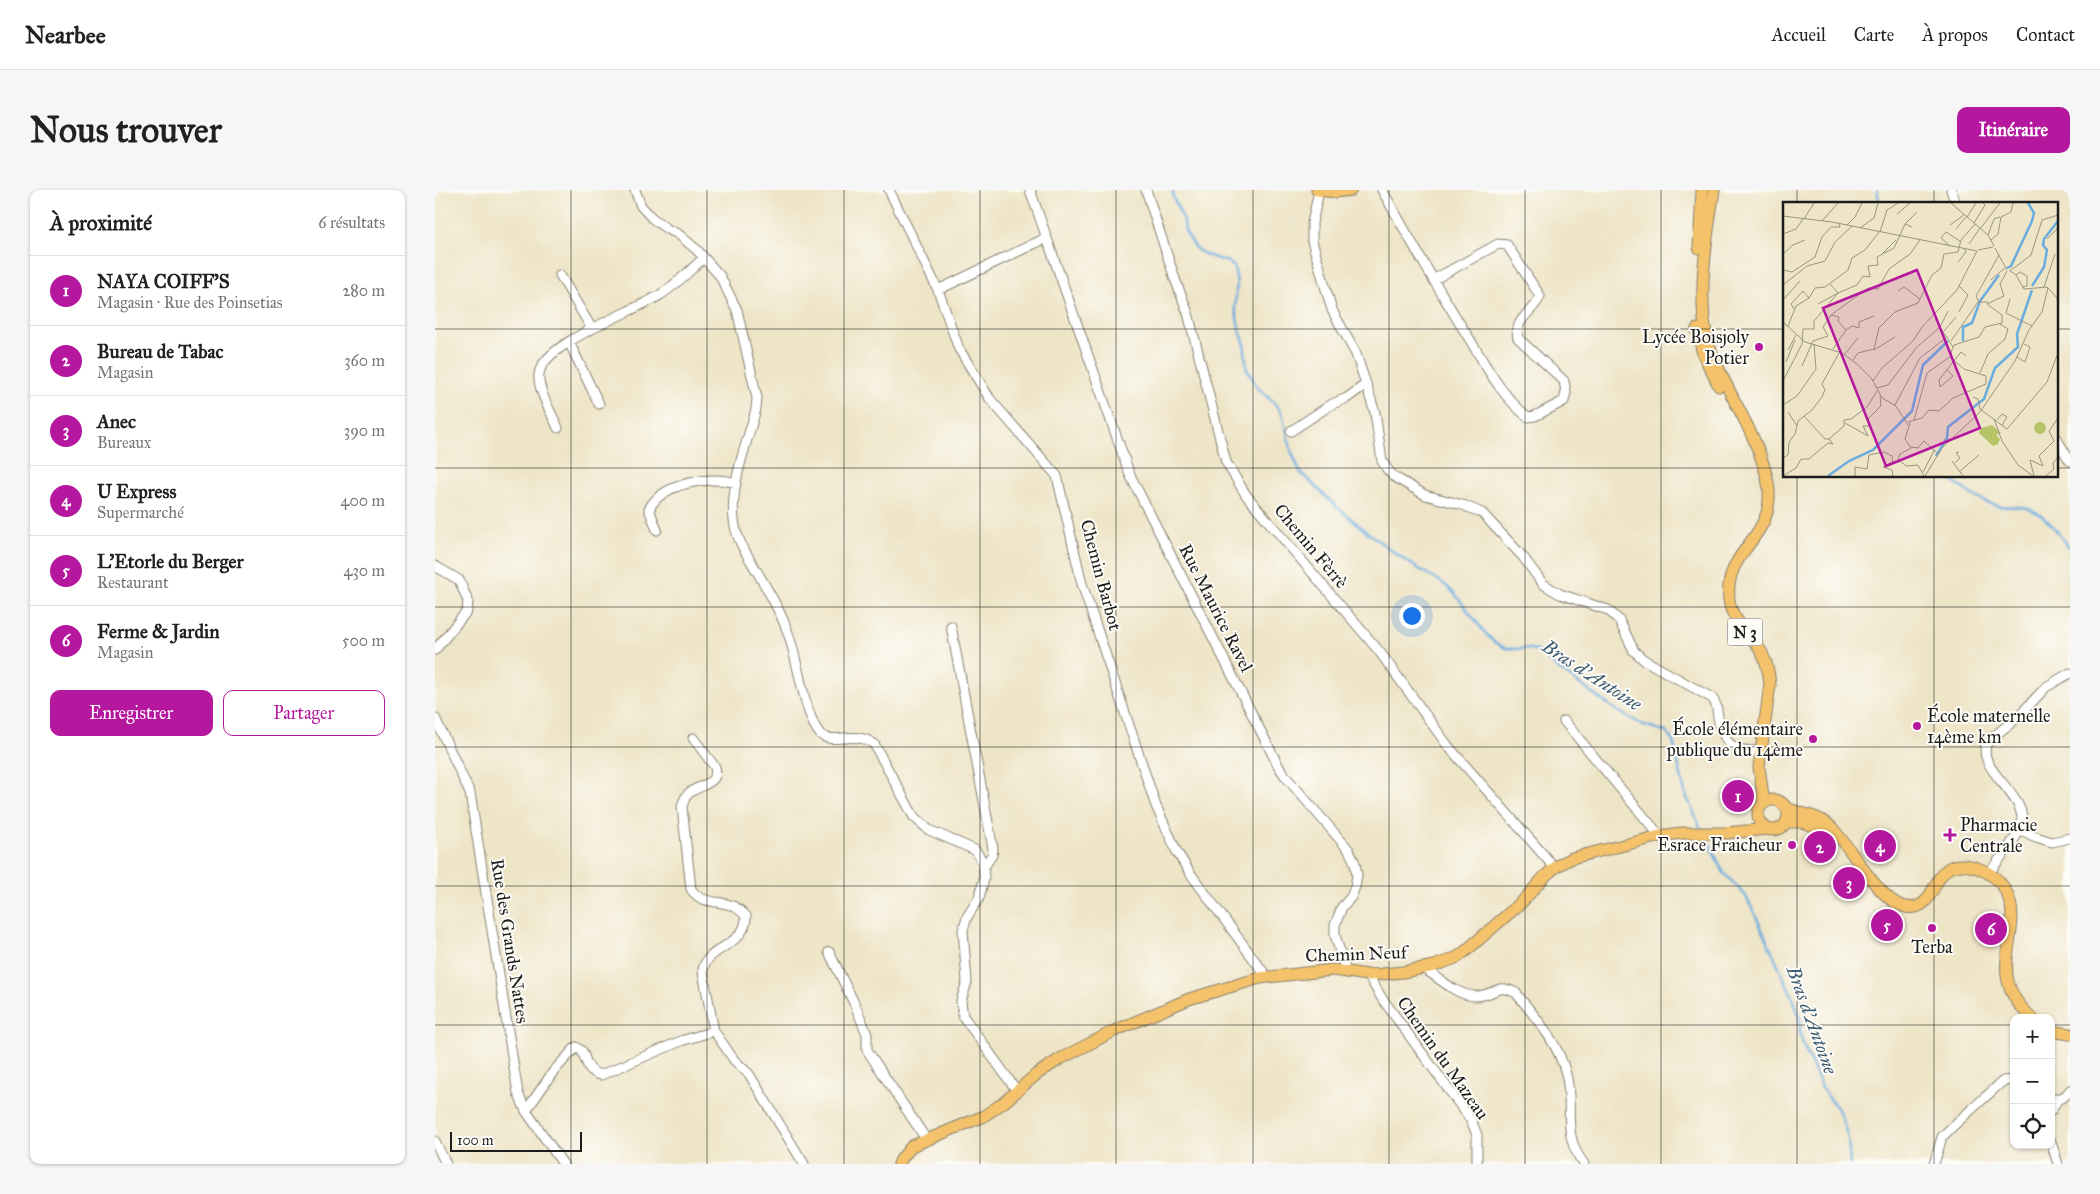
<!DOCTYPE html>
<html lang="fr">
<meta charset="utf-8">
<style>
body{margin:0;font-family:"IM FELL Great Primer",serif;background:#f6f6f6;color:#202124}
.controls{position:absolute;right:15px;bottom:15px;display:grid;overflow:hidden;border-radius:10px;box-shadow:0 1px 4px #0004}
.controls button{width:45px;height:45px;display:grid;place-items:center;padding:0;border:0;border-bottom:1px solid #e0e0e0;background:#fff;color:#202124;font:25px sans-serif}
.scale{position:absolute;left:15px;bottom:12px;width:132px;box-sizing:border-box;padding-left:5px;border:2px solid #1c1c1c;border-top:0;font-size:14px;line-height:18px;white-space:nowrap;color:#1c1c1c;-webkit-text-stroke:4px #fdfcf7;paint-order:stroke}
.you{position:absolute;left:976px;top:425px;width:18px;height:18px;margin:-12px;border:4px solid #fff;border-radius:50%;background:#1a73e8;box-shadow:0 0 0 8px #1a73e833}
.badge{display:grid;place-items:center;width:32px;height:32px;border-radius:50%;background:#b5179e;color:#fff;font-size:16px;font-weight:700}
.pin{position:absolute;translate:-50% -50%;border:2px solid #fff;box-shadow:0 1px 5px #0006}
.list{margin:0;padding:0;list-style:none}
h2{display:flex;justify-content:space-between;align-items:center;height:65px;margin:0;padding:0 20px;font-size:21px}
h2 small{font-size:16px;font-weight:400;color:#757577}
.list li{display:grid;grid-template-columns:32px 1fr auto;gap:15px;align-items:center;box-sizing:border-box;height:70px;padding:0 20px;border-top:1px solid #e0e0e0}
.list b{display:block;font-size:19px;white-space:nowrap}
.list p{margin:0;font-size:16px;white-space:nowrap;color:#757577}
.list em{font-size:16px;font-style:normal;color:#757577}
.actions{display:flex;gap:10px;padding:15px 20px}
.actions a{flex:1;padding:11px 0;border:1px solid #b5179e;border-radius:10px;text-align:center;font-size:18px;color:#b5179e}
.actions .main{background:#b5179e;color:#fff}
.icon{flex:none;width:28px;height:28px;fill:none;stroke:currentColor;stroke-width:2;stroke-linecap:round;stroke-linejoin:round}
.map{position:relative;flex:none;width:1635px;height:974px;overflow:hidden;border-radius:10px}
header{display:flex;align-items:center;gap:30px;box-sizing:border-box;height:70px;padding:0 25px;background:#fff;border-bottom:1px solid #e0e0e0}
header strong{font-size:24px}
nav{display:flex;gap:28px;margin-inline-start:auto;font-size:18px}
.intro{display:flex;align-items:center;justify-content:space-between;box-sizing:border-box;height:120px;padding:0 30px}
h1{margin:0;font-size:35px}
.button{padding:12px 22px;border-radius:10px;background:#b5179e;color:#fff;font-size:18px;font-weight:700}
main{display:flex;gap:30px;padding:0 30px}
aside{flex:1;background:#fff;border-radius:10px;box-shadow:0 1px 4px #0004}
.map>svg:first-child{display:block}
</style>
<header>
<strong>Nearbee</strong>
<nav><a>Accueil</a><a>Carte</a><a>À propos</a><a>Contact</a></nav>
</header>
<div class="intro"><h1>Nous trouver</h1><a class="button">Itinéraire</a></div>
<main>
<aside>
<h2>À proximité<small>6 résultats</small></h2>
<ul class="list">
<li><span class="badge">1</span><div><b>NAYA COIFF'S</b><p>Magasin · Rue des Poinsetias</p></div><em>280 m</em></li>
<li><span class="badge">2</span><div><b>Bureau de Tabac</b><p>Magasin</p></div><em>360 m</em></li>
<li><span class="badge">3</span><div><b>Anec</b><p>Bureaux</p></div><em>390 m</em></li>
<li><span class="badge">4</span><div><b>U Express</b><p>Supermarché</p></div><em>400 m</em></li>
<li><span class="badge">5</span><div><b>L'Etorle du Berger</b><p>Restaurant</p></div><em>430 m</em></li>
<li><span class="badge">6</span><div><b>Ferme &amp; Jardin</b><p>Magasin</p></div><em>500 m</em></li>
</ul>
<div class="actions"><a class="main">Enregistrer</a><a>Partager</a></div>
</aside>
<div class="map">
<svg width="1635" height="974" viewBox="0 0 1635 974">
<rect width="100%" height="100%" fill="#fdfcf7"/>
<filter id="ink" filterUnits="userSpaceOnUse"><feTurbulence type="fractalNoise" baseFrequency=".02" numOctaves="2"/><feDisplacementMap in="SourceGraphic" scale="10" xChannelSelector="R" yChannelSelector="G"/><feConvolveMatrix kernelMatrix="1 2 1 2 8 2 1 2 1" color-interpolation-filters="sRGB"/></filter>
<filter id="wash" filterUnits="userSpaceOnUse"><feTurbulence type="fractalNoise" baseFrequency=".0096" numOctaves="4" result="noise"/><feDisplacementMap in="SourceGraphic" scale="20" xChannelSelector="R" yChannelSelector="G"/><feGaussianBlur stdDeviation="1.12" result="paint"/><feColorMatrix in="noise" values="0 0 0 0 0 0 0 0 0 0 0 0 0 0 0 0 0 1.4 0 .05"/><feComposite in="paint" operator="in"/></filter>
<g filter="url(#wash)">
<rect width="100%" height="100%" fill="#eee4c6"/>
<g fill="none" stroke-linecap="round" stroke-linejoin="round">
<!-- stream -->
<path stroke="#6bacdf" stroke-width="2.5" d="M 738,0 L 738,7 L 749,31 L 750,41 L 761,59 L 771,65 L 793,72 L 799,77 L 802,92 L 800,117 L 804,138 L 809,152 L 812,180 L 823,198 L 841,215 L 847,224 L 857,263 L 865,282 L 902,317 L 932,342 L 971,371 L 1009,394 L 1020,404 L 1050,443 L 1059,452 L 1070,458 L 1082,459 L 1092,458 L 1103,461 L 1122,478 L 1181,520 L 1206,534 L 1231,542 L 1238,551 L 1250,603 L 1266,639
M 1442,0 L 1445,14
M 1510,286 C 1526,297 1541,310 1560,315 C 1569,318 1578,316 1587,317 C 1608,320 1624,343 1635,359
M 1270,646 L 1289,683 L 1310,705 L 1319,722 L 1358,808 L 1365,829 L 1365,843 L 1369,857 L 1388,900 L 1403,919 L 1408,932 L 1413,948 L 1415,974"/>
</g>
</g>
<g filter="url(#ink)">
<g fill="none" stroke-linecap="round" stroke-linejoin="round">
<!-- minor casing -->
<g stroke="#858071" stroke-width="11">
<path id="minor" d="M 200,0 L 206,16 L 217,28 L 232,39 L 243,44 L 262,60 L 285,86 L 302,120 L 322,208 L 321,219 C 312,254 295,293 299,330 C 301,351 314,367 324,385 C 335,404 346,422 353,443 C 362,466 370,528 385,544 C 398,556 419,539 439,554 L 479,627 L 494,640 L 540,660 L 548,672 L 549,689 L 544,708 L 532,727 L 528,740 L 532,792 L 526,811 L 528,826 L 582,901
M 454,0 L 503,100 L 524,159 L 555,209 L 622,286 L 647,394 L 721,616 L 742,662 L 755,683 L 832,787
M 595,0 L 695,285 L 844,577 L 851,587 L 914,660 L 920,673 L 922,685 L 920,697 L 916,707 L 907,717 L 900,735 L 900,745 L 911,782
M 711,0 L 740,89 L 753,123 L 791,272 L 811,305 L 944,461 L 1013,556 L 1120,678
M 947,0 C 975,49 1002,98 1032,145 C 1050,174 1066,206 1093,227 L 1100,226 L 1129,211 L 1131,202 L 1129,191 L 1083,148 C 1078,129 1100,121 1105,106 L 1072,55 L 1063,54 L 998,90
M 1516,0 L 1521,14
M 884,1 L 877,33 L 877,51 L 897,120 L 921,164 L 931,194 L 940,223 L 947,271 L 952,279 L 958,286 L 990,305 L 1028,315 L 1047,323 L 1088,367 L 1108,394 L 1125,404 L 1173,420 L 1184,430 L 1199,461 L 1209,470 L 1277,508 C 1282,514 1282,519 1283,527 C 1289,556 1298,562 1327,561
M 125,85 L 157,139
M 503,100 L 611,48
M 134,152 L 164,214
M 123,238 C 117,224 102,199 104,184 C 108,153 200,121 225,105 C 241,95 255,80 269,68
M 856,241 L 897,214 L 912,208 L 931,194
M 1621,248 L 1635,271
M 222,340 L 214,319 C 227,293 276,285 301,293
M 0,376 L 24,390 L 33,411 L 32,421 L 0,460
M 516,436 L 558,659 L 557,665 L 549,677
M 0,528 L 35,603 L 83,903 L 91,921 L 128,974
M 1129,531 L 1225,646
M 258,548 L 280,577 C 285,594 264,595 254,603 C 250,607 248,612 247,617 L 256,699 C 270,720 292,704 311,726 C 312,757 268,757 268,782 L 279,841 L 299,870 L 314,884 L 369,974
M 1585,639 L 1598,646 L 1617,652 L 1635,648
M 1554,683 C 1563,670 1579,653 1585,639 C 1599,607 1536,579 1553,551 L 1582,528 L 1611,497 L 1635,483
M 394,762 L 420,815 L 432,844 L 432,860 L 491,949
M 990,779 C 1004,788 1022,806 1041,806 C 1060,806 1061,792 1081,803 C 1101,828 1123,852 1131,884 C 1140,918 1125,943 1149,974
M 933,785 L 946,807 L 1036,930 L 1042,945 L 1042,974
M 1616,909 C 1624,910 1631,907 1635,900
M 91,921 L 118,882 L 141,857 L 147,861 C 152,872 152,882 166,885 L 246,851 L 279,841
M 1616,921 L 1622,910
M 0,951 L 11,974
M 1616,952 L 1623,974
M 1499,974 L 1507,947 L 1517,937 L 1568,891 L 1579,890"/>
</g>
<!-- major casing -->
<g stroke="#858071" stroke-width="13">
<path id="major" d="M 882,0 L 900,2 L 916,0
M 1279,0 C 1272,45 1260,115 1275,158 C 1291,203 1324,245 1333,293 C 1342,344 1298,355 1294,396 C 1291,427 1307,434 1322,455 C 1330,466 1334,481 1335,494 L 1324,577 L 1329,613
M 1264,58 L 1267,0
M 1262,139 L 1268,164 L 1284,196
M1323 625a15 15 0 1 1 30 0a15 15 0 1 1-30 0Z
M 1352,618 C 1367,625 1385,625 1397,638 C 1415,656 1445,713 1471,717 C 1508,724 1491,658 1545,679 C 1555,683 1565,690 1570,700 C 1594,742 1544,782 1597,828
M 1352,632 L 1367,632 L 1396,642
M 1616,840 L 1621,842 L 1635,844
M 464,974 L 467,968 L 477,956 L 549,926 L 568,913 L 602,884 L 625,869 L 679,841 L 754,809 L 825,788 L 898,780 L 933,785 L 947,784 L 968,782 L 999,776 L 1023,767 L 1033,759 L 1087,712 L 1110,686 L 1122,676 L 1137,668 L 1225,646 L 1246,643 L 1290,643 L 1333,639"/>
</g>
<!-- minor -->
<use href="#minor" stroke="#fff" stroke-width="9"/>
<!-- major -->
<use href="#major" stroke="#f4c26a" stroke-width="11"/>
</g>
</g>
<!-- grid -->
<path fill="none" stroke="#1c1c1c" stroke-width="1" stroke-opacity="0.55" d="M 136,0 L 136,974M 272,0 L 272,974M 409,0 L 409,974M 545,0 L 545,974M 681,0 L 681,974M 818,0 L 818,974M 954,0 L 954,974M 1090,0 L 1090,974M 1226,0 L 1226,974M 1362,0 L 1362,14M 1499,0 L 1499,14M 0,139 L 1349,139M 1621,139 L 1635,139M 0,278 L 1349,278M 1621,278 L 1635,278M 1362,286 L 1362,974M 1499,286 L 1499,974M 0,417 L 1635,417M 0,557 L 1635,557M 0,696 L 1635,696M 0,835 L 1579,835M 1616,835 L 1635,835"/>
<!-- markers -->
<g fill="#b5179e" stroke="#fdfcf7" stroke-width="2">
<circle cx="1324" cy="157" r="5"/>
<circle cx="1482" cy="536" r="5"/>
<circle cx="1378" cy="549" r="5"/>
<path d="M1512.5 637.5h5v5h5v5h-5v5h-5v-5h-5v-5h5z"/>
<circle cx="1357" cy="655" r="5"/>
<circle cx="1497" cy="738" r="5"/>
</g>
<g text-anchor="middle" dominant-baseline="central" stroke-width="4" stroke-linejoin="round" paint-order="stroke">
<!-- shield labels -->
<rect fill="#fdfcf7" stroke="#605f5e" stroke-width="1" x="1292.5" y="428.5" width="35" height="27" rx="4"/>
<g font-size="16" font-weight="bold" fill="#1c1c1c">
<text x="1310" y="442">N 3</text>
</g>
<!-- poi labels -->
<g font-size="18" fill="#1c1c1c" stroke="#fdfcf7" text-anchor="end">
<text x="1314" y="147">Lycée Boisjoly<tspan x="1314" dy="21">Potier</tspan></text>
<text x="1492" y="526" text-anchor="start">École maternelle<tspan x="1492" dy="21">14ème km</tspan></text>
<text x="1368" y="539">École élémentaire<tspan x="1368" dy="21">publique du 14ème</tspan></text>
<text x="1525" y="635" text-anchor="start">Pharmacie<tspan x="1525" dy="21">Centrale</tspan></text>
<text x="1347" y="655">Esrace Fraicheur</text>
<text x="1497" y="757" text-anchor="middle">Terba</text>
</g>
<!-- street labels -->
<g font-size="18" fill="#1c1c1c" stroke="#fdfcf7">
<text transform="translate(876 356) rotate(50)">Chemin Fèrrè</text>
<text transform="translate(666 385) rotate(75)">Chemin Barbot</text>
<text transform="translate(781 418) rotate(63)">Rue Maurice Ravel</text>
<text transform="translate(75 751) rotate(81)">Rue des Grands Nattes</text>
<text transform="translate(921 764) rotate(-2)">Chemin Neuf</text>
<text transform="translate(1008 868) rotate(55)">Chemin du Mazeau</text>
</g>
<!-- water labels -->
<g font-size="19" font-style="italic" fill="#405d74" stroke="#fdfcf7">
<text transform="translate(1157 485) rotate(33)">Bras d'Antoine</text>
<text transform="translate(1377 830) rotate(70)">Bras d'Antoine</text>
</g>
</g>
<!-- overview -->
<g transform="translate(1348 12)">
<rect width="275" height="275" fill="#eee4c6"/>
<path d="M251 226a6 6 0 1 1 12 0a6 6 0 1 1-12 0ZM 209,223 L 218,231 L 213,233 L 217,237 L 215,242 L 210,244 L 196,231 L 198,226 Z" fill="#b6c467"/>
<path fill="none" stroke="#6bacdf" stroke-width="2.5" d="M 224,66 L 228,64 L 249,19 L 251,11 L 245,1M 249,84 L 261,65 L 264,48 L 260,43 L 261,37 L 275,19M 180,139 L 180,125 L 189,121 L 197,99 L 216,73M 153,254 L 164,236 L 165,225 L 201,197 L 212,166 L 235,145 L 234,132 L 249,88M 45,274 L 66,259 L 90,248 L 129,209 L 140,163 L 165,139"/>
<path fill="none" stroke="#9a9482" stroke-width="1" d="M 168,1 L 205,33 L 211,44M 114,12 L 127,1M 0,14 L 49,20 L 194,49M 184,15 L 193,1M 21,17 L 31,1M 39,19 L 55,1M 191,21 L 202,3 L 200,1M 122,22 L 134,10M 64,23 L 72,15 L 79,1M 167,23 L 181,13M 77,26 L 91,16 L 95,1M 173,27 L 183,15M 197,27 L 217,1M 97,30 L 104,8 L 115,1M 0,32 L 13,27 L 20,17M 205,33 L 211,17 L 217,15M 264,37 L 275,26M 208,38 L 215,32 L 218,15 L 228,10 L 230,1M 186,42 L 197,26M 167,44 L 158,36 L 163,30 L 177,39M 212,46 L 224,68M 195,48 L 210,45M 100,51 L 113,38M 0,52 L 10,43 L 22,38M 175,60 L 183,50 L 181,46M 0,68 L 9,70 L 32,55 L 39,35 L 48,25 L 57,25 L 56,22M 227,69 L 233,73 L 241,87 L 264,85 L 275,97M 227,69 L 248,53 L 259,18 L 275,13M 233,73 L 237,70 L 244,74 L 244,84 L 239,85M 208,78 L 223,65M 0,83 L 24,64 L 42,59 L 52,40 L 69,24M 176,84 L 185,93 L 176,110M 261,85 L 272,52M 115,89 L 121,85 L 137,97M 227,97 L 223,111 L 249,124M 0,98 L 17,79M 196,100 L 193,94 L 216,53M 35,102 L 55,91 L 47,82M 11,107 L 8,102 L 20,89 L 26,96M 165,109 L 157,125 L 170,145M 48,113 L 56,115 L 55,119 L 63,128M 0,120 L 22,140 L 59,151 L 74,162 L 89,177 L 99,196 L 113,204 L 125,223M 5,124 L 13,104 L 26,96 L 32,86 L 42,85 L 65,68 L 69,56 L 82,48 L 96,30M 161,129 L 173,115M 168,139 L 195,100 L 205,100M 50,147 L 63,128 L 69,124 L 76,126 L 76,120 L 91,114M 5,148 L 13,133M 91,148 L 112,135M 61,153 L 75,136M 234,155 L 242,160 L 247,145 L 241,142M 70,158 L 75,151 L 91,147 L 96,126 L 112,110 L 135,101 L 149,73 L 158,66 L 161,52 L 175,50 L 178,38 L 192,22M 3,160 L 12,138M 19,164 L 30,139 L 45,134 L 40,125 L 48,113 L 85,86 L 95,87 L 106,67 L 127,52 L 137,38M 164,168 L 170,174 L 157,185 L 156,178 L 163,169 L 178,150 L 183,154M 197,171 L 205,152 L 222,137 L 225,127 L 217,122M 0,179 L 19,142 L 20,127 L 31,127 L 31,119 L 55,91 L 74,83 L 80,74 L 87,75 L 85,64 L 95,63 L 94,55 L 111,46 L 122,22 L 129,25M 90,179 L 99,166 L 130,139 L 139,125 L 174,88 L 194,49M 203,182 L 203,174 L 181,167 L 169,157 L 168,150 L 171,143 L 196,135 L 202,125 L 219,121 L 219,113 L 204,102 L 221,94 L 217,82 L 224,69M 94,186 L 105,183 L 133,146 L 157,125M 190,195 L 195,197 L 197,207 L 224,227 L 264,180 L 275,151M 0,203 L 14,194 L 33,167 L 31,142M 112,203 L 137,156 L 163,136M 5,210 L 14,224M 21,214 L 42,237 L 46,237M 211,217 L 219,239 L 235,263 L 250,274M 131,218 L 144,171 L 168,154M 214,218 L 219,212 L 224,215 L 219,223M 125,220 L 139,216 L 146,208 L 156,209 L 170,196 L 203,182M 62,221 L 85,234 L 80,224 L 87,224 L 84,218 L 98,204 L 97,194M 127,221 L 122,237 L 128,246 L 117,252 L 115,257 L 123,264 L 135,263 L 141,274M 128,245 L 135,246 L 141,239 L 155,252M 0,256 L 5,253 L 6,240 L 12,232 L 15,219 L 29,208 L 39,195 L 42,188 L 39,182 L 56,151M 169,259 L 180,274M 109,260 L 100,265 L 109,268 L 110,274M 172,261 L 177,256 L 173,251 L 176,250M 177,269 L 196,253M 140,270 L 152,247M 0,274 L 13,266 L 18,257 L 26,257 L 45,241 L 50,242 L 46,237 L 61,224 L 61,218 L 68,217 L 84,205 L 94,189M 72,274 L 72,265 L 84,267 L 86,253 L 101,250 L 109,254 L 110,261 L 116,260M 142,274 L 159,246 L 197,210 L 232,159 L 246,128 L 259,110 L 265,86M 251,274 L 247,258 L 260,264 L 256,254 L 271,239 L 266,229 L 275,216M 263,274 L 271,267 L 270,261 L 275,255"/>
<path fill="#b5179e" fill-opacity="0.15" stroke="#b5179e" stroke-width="2.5" d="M 134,68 L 197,226 L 103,264 L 40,106 Z"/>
<rect width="275" height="275" fill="none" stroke="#1c1c1c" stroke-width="2.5"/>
</g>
</svg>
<div class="controls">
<button>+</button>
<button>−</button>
<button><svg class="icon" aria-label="locate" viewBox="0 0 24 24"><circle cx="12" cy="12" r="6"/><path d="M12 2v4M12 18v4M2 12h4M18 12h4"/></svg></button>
</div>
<div class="scale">100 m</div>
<div class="you"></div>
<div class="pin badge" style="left:1303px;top:606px">1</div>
<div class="pin badge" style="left:1385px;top:657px">2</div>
<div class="pin badge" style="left:1414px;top:693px">3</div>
<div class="pin badge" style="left:1445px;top:656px">4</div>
<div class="pin badge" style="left:1452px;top:735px">5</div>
<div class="pin badge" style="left:1556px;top:739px">6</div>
</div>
</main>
